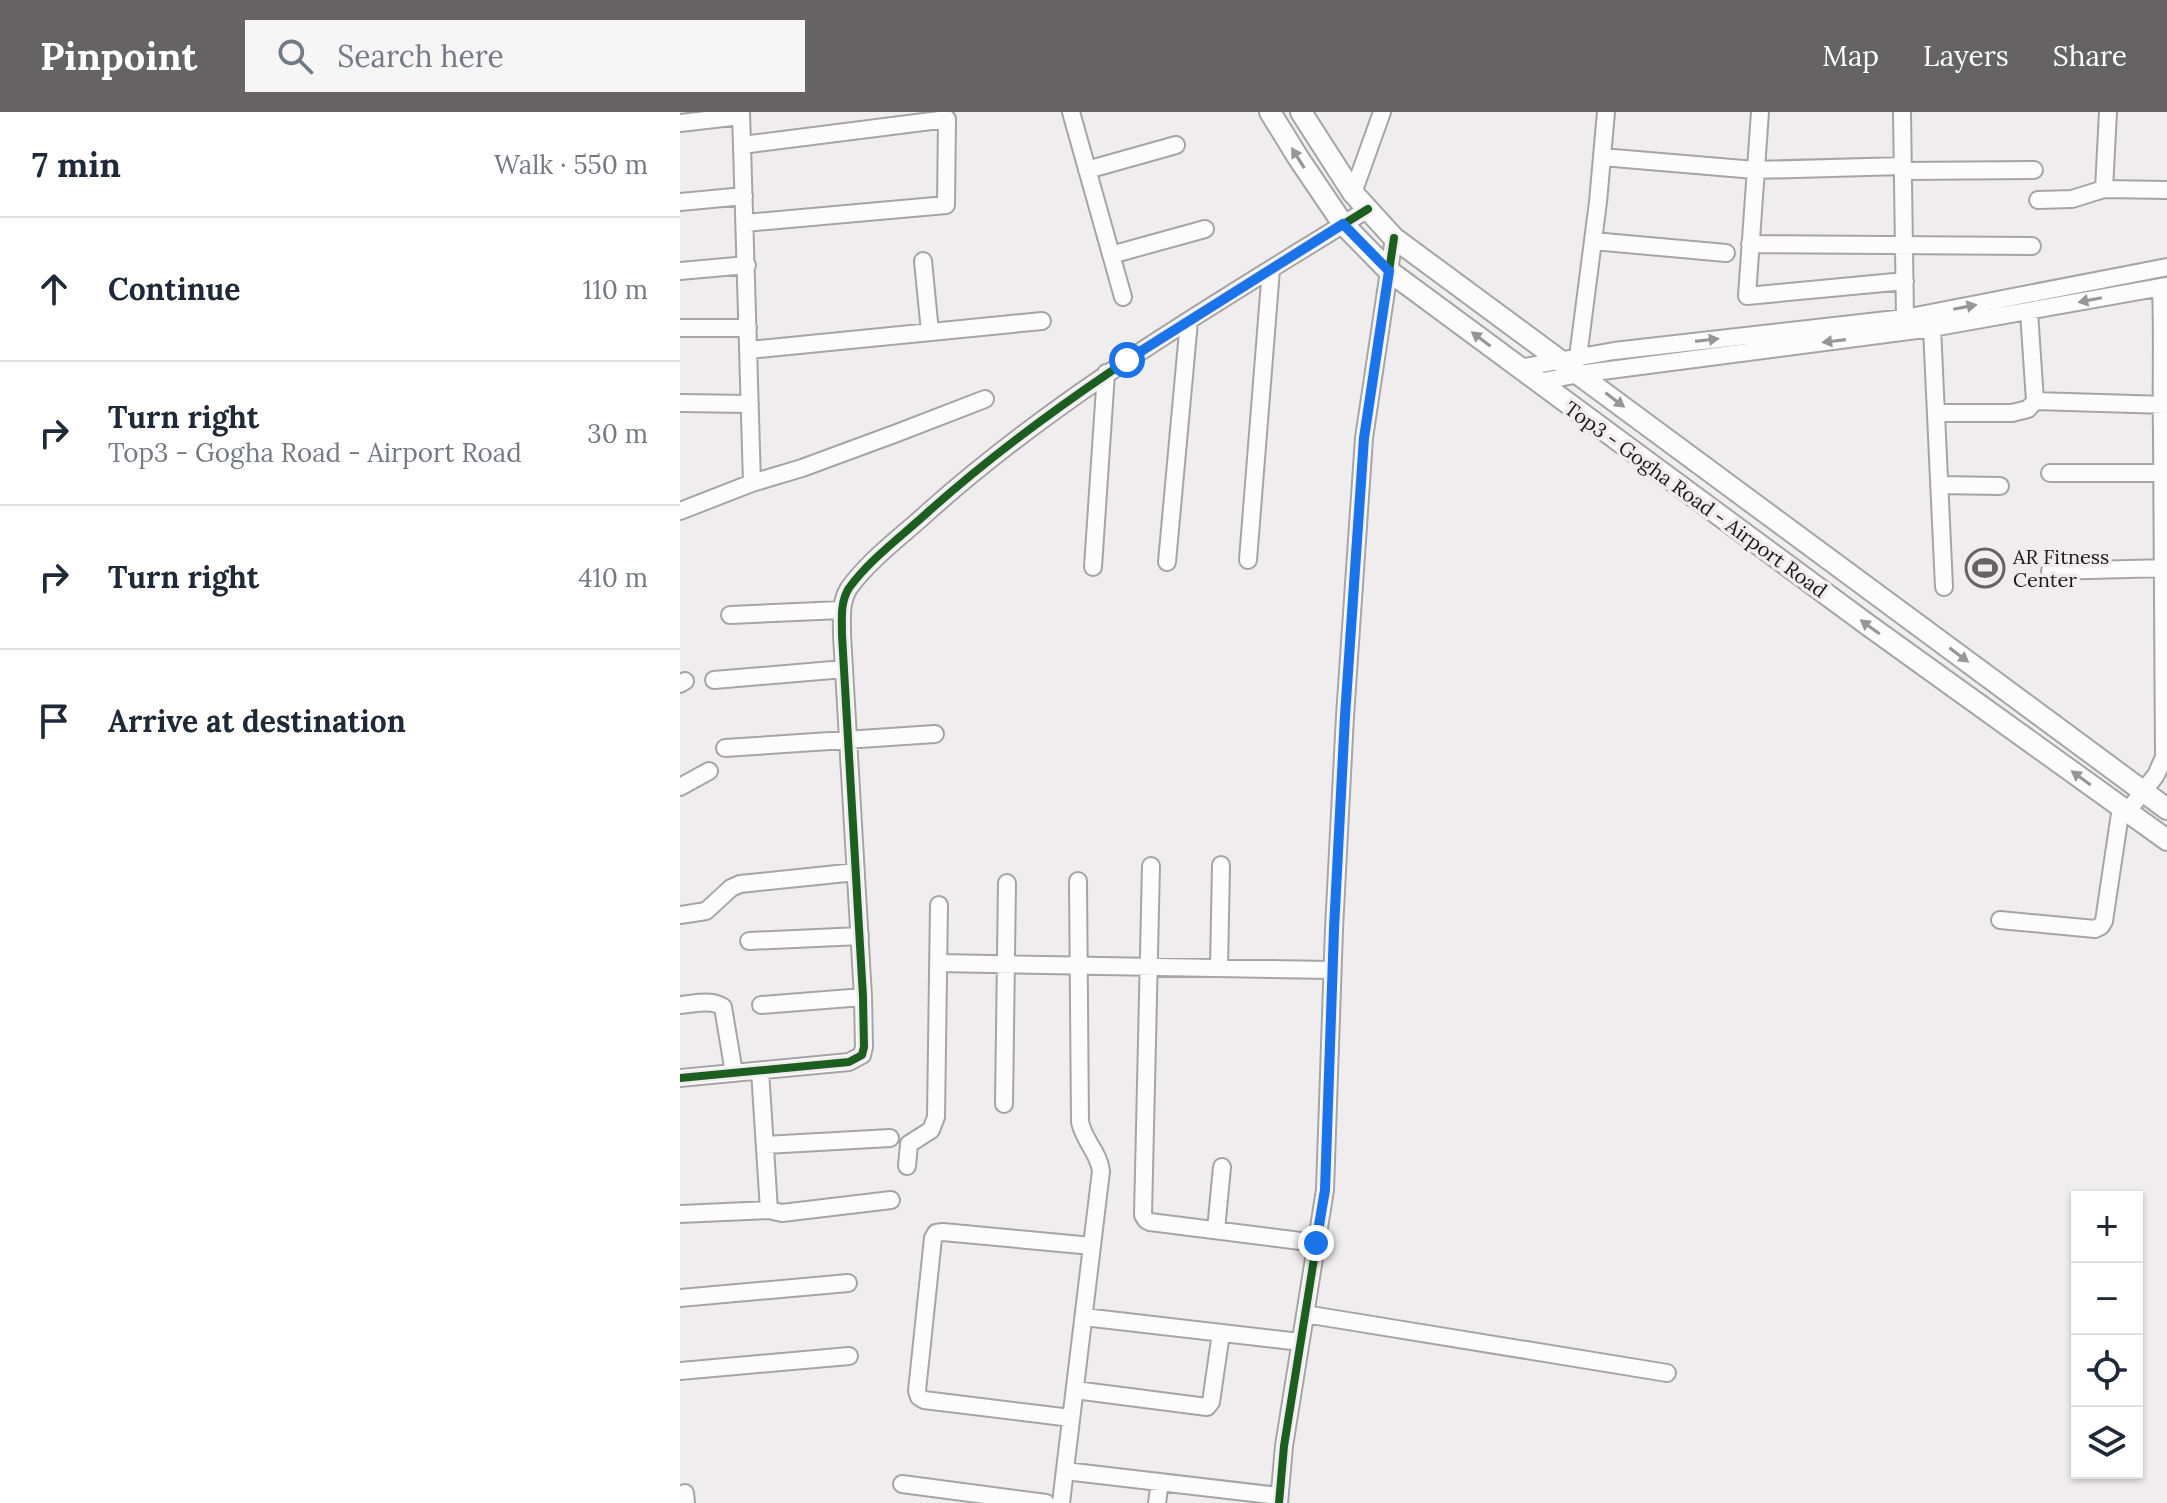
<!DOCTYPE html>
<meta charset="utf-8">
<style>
body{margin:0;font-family:Lora,serif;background:#f6f6f7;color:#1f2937}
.controls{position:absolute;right:24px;bottom:24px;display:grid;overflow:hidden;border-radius:0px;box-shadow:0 2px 6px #0004}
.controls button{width:72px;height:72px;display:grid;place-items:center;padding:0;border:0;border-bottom:2px solid #e0e1e3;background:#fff;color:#1f2937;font:40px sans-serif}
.stop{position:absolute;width:24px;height:24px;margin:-18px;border:6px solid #1a73e8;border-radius:50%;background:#fff}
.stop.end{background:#1a73e8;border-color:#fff;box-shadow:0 2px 8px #0008}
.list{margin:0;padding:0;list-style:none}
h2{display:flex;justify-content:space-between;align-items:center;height:104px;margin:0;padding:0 32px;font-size:34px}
h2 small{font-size:26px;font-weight:400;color:#747a83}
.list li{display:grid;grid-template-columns:52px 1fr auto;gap:24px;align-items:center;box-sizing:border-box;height:144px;padding:0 32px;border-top:2px solid #e0e1e3}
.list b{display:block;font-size:30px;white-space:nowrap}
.list p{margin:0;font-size:26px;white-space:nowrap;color:#747a83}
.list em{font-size:26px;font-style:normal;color:#747a83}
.icon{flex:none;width:44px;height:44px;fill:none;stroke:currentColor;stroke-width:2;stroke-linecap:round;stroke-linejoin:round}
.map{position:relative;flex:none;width:1487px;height:1391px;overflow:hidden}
header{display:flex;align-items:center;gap:48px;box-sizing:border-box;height:112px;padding:0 40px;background:#666364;color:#fff}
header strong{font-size:38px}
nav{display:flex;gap:44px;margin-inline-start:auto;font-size:28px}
.search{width:560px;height:72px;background:#f6f6f7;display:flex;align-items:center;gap:20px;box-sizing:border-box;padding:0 28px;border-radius:0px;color:#747a83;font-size:30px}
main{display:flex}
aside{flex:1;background:#fff}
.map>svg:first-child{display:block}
</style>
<header>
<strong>Pinpoint</strong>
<div class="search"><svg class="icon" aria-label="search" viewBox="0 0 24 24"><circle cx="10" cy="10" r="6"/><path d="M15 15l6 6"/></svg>Search here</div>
<nav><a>Map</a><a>Layers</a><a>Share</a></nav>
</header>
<main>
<aside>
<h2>7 min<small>Walk · 550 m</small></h2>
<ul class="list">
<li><svg class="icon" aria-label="ahead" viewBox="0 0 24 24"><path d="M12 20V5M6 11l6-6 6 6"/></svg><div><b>Continue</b></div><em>110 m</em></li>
<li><svg class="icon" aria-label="right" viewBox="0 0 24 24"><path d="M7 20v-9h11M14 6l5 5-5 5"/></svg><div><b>Turn right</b><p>Top3 - Gogha Road - Airport Road</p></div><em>30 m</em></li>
<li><svg class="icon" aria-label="right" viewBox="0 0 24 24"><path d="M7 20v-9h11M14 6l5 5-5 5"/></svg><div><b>Turn right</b></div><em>410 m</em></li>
<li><svg class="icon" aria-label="arrive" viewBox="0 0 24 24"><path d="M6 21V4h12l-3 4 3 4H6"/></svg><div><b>Arrive at destination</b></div></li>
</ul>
</aside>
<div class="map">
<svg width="1487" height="1391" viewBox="0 0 1487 1391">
<rect width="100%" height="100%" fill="#f0edee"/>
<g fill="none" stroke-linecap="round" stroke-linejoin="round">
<!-- minor casing -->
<g stroke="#a6a4a4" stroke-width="20">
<path id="minor" d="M 61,0 L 72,371
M 391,0 L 443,185
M 1080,0 L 1067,184 L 1225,169
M 1222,0 L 1225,206
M 1428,0 L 1424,77 L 1487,78
M 0,11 L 61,4
M 62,33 L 267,7 L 266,93 L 65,111
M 922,45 L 1075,58 L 1223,54
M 407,58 L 496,33
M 1223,59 L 1354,58
M 673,81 L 702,0
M 1358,88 L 1392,87 L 1424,77
M 0,90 L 64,84
M 913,129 L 1046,141
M 1070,132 L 1352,134
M 431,143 L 525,117
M 243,149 L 250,220
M 0,159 L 67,153
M 1349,200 L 1355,289 L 1487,293
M 0,216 L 68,216
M 1252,216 L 1264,475
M 69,238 L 362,209
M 898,245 L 918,90 L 926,0
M 839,256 L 934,239 L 1225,206 L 1487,155
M 859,270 L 899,262 L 1252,216 L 1487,174
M 0,291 L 70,292
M 1256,301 L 1332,301 L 1348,297 L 1355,289
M 1370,361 L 1487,361
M 1259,373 L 1320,374
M 0,399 L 72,371 L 122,356 L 217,321 L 305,287
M 568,448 L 591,157
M 487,450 L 509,209
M 413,455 L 426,261
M 1370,459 L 1487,456
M 50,503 L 161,498
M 34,568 L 164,557
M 0,572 L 5,569
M 45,636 L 255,622
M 0,675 L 29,659
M 1447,700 L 1476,663 L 1484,645 C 1484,537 1483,429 1482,321 C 1481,272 1483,224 1481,175
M 471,754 L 463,1103 L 466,1108 L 470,1110 L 636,1131
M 0,803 L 26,799 L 51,776 L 60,772 L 176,760
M 1320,808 L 1415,817 L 1421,814 L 1424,809 L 1441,695
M 69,829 L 180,824
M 258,851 L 652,858
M 539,856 L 541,753
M 0,893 C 14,892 31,887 43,895 L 54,961
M 81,893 L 183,885
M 0,966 L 169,950 L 182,943 L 184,935 L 183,885 L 162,523 C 162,507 160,490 169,476 C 190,447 222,424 248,400 C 381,281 537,191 688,97
M 324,992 L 327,771
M 85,1033 L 210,1026
M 227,1054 L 229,1032 L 251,1018 L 256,1005 L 259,793
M 89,1098 L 102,1101 L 211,1088
M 0,1102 L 89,1098 L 80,959
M 536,1118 L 542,1055
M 0,1186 L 168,1171
M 625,1202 L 987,1261
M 404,1205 L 620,1230
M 0,1259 L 169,1244
M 395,1278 L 527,1295 L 531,1290 L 541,1221
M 391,1306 L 244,1288 L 239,1285 L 237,1279 L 253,1126 L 256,1121 L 263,1120 L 412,1134
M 385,1359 L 599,1384
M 222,1372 L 366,1391
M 5,1381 L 6,1391
M 381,1391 L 421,1059 C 419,1041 404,1029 400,1010 L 398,769
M 477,1391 L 480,1370
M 599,1391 L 604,1334 L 645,1078 L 654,817 L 665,604 L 684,326 L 714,126"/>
</g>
<!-- major casing -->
<g stroke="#a6a4a4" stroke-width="24">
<path id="major" d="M 590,0 L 619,47 L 663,112 L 709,159 L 1188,513 L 1487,728
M 621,0 L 673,81 L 714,126 L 1487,697"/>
</g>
<!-- minor -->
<use href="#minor" stroke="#fdfcfc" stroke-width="16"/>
<!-- major -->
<use href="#major" stroke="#fdfcfc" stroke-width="20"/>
<!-- cycleway casing -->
<g stroke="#f1ecee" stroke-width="13">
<path id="cycleway" d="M 0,966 L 169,950 L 182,943 L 184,935 L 183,885 L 162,523 C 162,507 160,490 169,476 C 190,447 222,424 248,400 C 381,281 537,191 688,97
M 599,1391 L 604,1334 L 645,1078 L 654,817 L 665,604 L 684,326 L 714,126"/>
</g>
<!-- cycleway -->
<use href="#cycleway" stroke="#1b5e20" stroke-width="8"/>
</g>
<!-- one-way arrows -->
<defs><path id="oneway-solid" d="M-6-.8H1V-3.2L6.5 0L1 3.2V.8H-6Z" transform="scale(2)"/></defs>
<g fill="#979696">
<use href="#oneway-solid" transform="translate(618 46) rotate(-122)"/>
<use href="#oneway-solid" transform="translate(1410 188) rotate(169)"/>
<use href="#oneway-solid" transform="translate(1285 195) rotate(-11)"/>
<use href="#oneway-solid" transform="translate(801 227) rotate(-143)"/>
<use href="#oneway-solid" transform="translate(1027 228) rotate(-7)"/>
<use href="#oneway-solid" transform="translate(1154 229) rotate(173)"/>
<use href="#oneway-solid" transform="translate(935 288) rotate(37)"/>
<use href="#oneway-solid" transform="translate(1190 515) rotate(-144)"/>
<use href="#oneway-solid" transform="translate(1279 543) rotate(37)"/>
<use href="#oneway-solid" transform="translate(1401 666) rotate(-144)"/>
</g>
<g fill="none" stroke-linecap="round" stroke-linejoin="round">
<!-- route -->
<path stroke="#1a73e8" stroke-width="10" d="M 447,248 L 663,112 L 709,159 L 684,326 L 665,604 L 654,817 L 645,1078 L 636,1131"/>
</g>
<!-- icons -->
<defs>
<g id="stadium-ring" transform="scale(2)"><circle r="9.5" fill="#f1ecee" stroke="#666364" stroke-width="1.5"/><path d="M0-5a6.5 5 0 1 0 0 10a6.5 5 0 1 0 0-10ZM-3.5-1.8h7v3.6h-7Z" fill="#666364"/></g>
</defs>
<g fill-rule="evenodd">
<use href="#stadium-ring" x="1305" y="456"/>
</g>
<g text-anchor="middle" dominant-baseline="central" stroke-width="7" stroke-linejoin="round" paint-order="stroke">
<!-- street labels -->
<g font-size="20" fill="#1b191a" stroke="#f1ecee">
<text transform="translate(1016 387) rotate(36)">Top3 - Gogha Road - Airport Road</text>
</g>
<!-- poi labels -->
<g font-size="20" fill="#1b191a" stroke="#f1ecee" text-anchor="start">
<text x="1333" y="444">AR Fitness<tspan x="1333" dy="23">Center</tspan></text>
</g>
</g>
</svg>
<div class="controls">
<button>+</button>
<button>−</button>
<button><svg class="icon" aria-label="locate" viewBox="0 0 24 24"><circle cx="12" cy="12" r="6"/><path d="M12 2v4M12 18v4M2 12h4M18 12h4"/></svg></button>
<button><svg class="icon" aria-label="layers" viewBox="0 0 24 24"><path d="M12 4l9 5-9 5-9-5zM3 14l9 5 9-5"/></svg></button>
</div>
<div class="stop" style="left:447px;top:248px"></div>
<div class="stop end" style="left:636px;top:1131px"></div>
</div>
</main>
